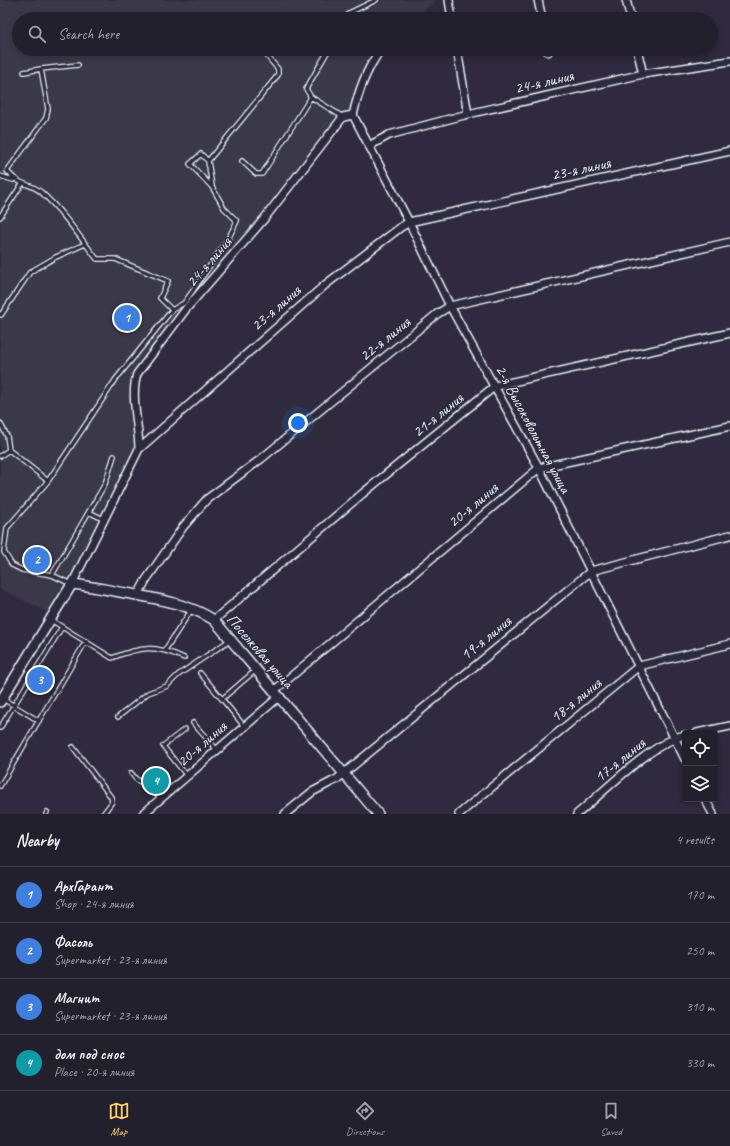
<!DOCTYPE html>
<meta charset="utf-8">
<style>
body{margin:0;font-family:Caveat,sans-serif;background:#2f2d3a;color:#f1f3f6}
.controls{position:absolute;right:12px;bottom:12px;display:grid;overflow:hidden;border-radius:4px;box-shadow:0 2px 6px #0003}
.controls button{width:36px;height:36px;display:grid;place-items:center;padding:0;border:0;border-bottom:1px solid #403e4a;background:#23202e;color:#f1f3f6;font:20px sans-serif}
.you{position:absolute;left:298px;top:423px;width:14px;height:14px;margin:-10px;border:3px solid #fff;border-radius:50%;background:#1a73e8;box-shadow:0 0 0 6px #1a73e833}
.badge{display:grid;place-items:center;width:26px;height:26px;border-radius:50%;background:#ffd166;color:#fff;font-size:13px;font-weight:700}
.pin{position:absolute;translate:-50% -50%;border:2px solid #fff;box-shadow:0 1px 4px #0006}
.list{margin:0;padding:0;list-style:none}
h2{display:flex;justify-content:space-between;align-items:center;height:52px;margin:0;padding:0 16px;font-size:17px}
h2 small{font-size:13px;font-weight:400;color:#a3a3aa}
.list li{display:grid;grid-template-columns:26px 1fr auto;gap:12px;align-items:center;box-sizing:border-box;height:56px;padding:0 16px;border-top:1px solid #403e4a}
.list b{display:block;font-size:15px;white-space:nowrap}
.list p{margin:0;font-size:13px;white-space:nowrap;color:#a3a3aa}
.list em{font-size:13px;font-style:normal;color:#a3a3aa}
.icon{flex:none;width:22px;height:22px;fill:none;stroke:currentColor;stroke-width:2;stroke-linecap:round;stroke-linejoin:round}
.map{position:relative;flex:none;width:730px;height:814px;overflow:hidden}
.search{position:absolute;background:#23202e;box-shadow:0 2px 6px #0003;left:12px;right:12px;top:12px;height:44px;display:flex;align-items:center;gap:10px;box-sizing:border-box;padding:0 14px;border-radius:22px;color:#a3a3aa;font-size:15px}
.sheet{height:276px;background:#23202e}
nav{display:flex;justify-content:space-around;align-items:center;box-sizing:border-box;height:56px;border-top:1px solid #403e4a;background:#23202e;font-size:11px;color:#a3a3aa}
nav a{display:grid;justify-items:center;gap:2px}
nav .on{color:#ffd166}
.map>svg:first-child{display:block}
</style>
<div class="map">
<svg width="730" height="814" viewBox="0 0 730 814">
<rect width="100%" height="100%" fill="#2f2a3d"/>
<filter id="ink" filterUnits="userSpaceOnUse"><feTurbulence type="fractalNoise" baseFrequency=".025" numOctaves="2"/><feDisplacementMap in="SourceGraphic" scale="8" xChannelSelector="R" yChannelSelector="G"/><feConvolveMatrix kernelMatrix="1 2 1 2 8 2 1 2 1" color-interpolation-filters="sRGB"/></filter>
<g filter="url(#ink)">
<!-- built -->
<path fill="#3b3749" d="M 0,0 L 437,0 L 413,19 L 19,19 L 19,49 L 385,49 L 372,65 L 349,118 L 326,136 L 298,179 L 243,251 L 168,334 L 133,392 L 130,407 L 137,429 L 135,455 L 75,583 L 51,614 L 0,589 Z"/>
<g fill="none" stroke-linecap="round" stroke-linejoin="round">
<!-- lane casing -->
<g stroke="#e8f1f8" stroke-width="6">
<path id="lane" d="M 345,19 L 349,13 L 376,0
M 329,49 L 306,89 L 311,97 L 343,117
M 41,69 L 78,65
M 24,72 L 41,69 L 48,109 L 46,118 L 7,171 C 20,187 29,182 41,192 C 63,212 79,236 97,259 L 115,259 L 168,281 L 160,298 L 172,310
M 208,161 L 212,186
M 242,161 L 256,174 L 262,174 L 311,97
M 0,176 L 13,180
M 0,217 L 22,184
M 0,314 L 1,315 L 30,272 L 56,257 L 85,244
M 0,423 L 7,436 L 9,450 L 48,481 L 116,379 L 172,310 L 184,303 L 192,292 L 228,239 L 237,221 L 224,208 L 212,187 L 190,164 L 201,154 L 208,161 L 278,75 L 278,69 L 261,49
M 0,456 L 9,450
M 48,481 L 7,528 L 4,552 L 12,565 L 22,570 L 52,575 L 71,584
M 89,512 L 103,519
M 52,575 L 105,484 L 114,456
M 51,620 L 112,658 C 142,646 155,645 184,658
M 165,650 L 192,609
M 200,673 L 222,699 L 256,670
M 3,699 L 39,721
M 222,699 L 244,726
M 118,717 L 148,693 L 167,686 L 178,675 L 230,640
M 193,723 L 217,750
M 0,728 L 62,627
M 185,729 L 163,746 L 187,776
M 73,747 L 111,797 L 112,802 L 103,814
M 131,773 L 136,779 L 162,798
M 0,786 L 86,641
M 46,814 L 47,812"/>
</g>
<!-- street casing -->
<g stroke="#e8f1f8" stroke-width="10">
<path id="street" d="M 449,0 L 452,19
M 538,0 L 542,19
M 626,0 L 631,19
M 457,49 L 468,114
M 548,49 L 548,52
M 637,49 L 643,74
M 353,115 L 409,222 L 450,306 L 539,468 L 685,759
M 353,115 C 359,90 366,70 381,49
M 369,146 L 389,135 L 468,114 L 643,74 L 730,61
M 139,449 C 139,425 130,397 137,374 L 186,309 L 264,219 L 343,117 L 353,115
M 72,584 L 139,449 L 325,285 L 401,227 L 409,222 L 730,151
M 138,595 L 146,580 L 183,527 L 207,499 L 261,459 L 437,314 L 450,306 L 730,242
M 214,620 L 362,494 L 495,386 L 730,333
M 275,690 L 539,468 L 730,426
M 697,733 L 730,726
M 705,799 L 713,814
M 143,814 L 280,696
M 285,814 L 312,792 L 337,779 L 591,571 L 730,535
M 459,814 L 639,666 L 730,644
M 577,814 C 605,791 651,743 685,735"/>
</g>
<!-- secondary casing -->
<g stroke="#e8f1f8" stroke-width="12">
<path id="secondary" d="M 0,702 L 72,584 C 90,586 108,590 126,593 C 156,599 188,603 214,620 L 378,814"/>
</g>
<!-- lane -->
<use href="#lane" stroke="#2f2a3d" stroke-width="3.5"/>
<!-- street -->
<use href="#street" stroke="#2f2a3d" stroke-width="7"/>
<!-- secondary -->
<use href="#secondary" stroke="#2f2a3d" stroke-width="9"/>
</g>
</g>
<g text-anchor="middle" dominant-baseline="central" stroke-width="3" stroke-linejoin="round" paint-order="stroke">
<!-- street labels -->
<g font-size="16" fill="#e8f1f8" stroke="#2f2a3d">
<text transform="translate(544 82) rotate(-13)">24-я линия</text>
<text transform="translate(581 169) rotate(-12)">23-я линия</text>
<text transform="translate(209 262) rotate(-49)">24-я линия</text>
<text transform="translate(276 308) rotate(-41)">23-я линия</text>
<text transform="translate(385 339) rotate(-39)">22-я линия</text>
<text transform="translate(438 415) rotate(-39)">21-я линия</text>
<text transform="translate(533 429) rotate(62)">2-я Высоковольтная улица</text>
<text transform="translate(473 505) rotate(-40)">20-я линия</text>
<text transform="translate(486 638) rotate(-39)">19-я линия</text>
<text transform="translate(260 651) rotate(49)">Поселковая улица</text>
<text transform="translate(576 700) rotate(-39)">18-я линия</text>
<text transform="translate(202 744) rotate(-41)">20-я линия</text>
<text transform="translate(620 760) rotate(-39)">17-я линия</text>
</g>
</g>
</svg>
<div class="controls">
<button><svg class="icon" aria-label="locate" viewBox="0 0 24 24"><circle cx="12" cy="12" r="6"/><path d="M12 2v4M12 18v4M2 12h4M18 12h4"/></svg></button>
<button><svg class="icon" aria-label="layers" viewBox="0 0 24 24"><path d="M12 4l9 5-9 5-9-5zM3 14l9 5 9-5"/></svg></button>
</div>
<div class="you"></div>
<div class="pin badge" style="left:127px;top:318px;background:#3f7fe0">1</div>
<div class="pin badge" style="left:37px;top:560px;background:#3f7fe0">2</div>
<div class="pin badge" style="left:40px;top:680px;background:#3f7fe0">3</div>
<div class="pin badge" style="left:156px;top:781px;background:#0f9aa8">4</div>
<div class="search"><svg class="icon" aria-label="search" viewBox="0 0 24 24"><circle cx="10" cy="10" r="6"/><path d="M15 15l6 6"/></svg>Search here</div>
</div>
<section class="sheet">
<h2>Nearby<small>4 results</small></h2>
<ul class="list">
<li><span class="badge" style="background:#3f7fe0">1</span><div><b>АрхГарант</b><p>Shop · 24-я линия</p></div><em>170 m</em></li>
<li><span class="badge" style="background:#3f7fe0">2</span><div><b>Фасоль</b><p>Supermarket · 23-я линия</p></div><em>250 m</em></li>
<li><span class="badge" style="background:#3f7fe0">3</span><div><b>Магнит</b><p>Supermarket · 23-я линия</p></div><em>310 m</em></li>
<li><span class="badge" style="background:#0f9aa8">4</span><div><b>дом под снос</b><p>Place · 20-я линия</p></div><em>330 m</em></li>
</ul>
</section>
<nav>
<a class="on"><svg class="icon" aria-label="map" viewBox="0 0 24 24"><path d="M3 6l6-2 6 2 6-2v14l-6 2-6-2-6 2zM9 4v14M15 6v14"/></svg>Map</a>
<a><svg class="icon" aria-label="directions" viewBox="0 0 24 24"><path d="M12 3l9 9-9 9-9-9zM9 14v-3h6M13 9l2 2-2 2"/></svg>Directions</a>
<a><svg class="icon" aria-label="saved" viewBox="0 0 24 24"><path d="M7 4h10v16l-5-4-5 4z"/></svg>Saved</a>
</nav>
